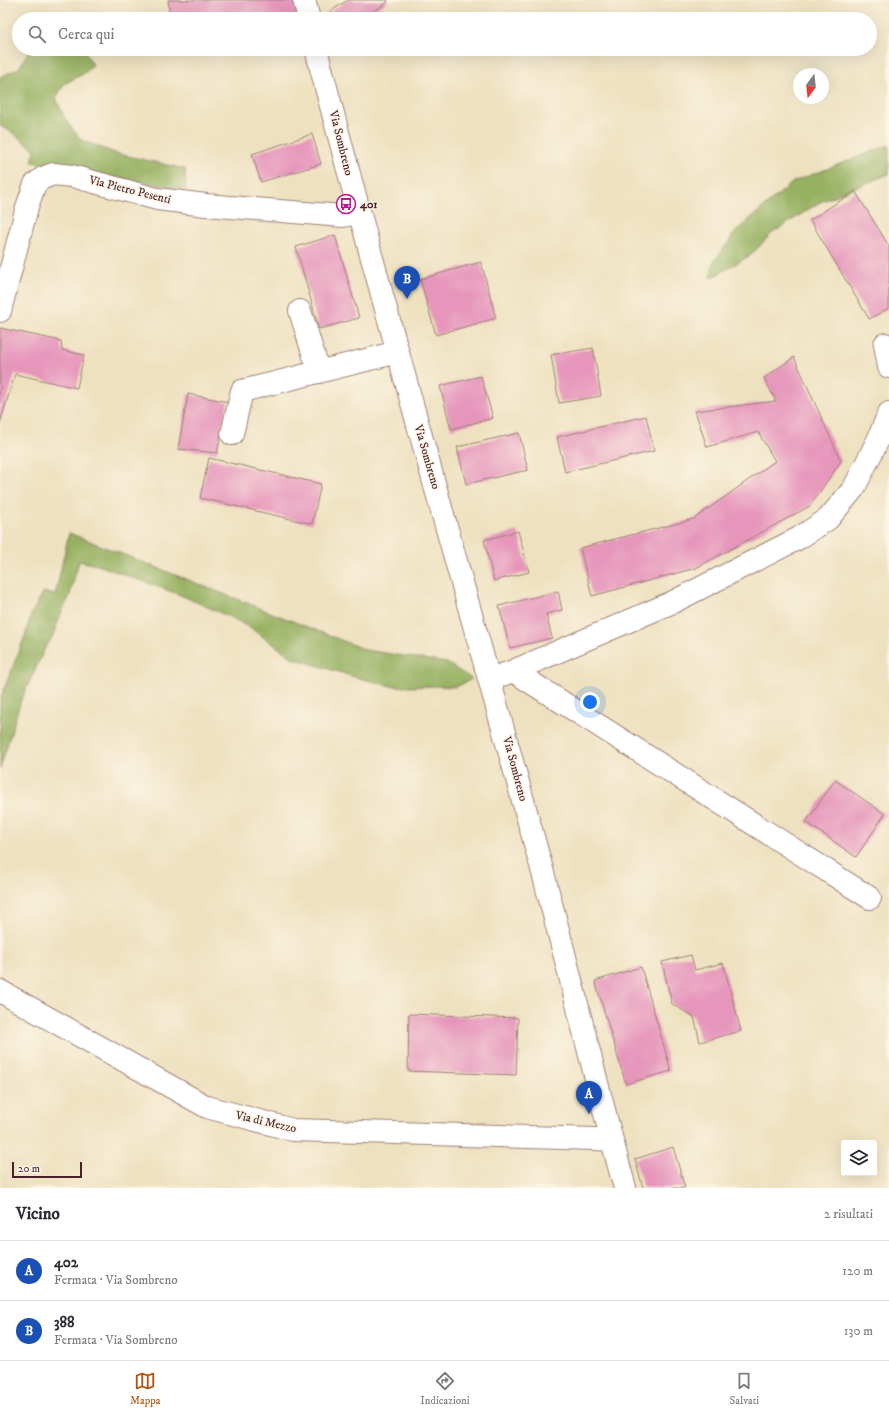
<!DOCTYPE html>
<html lang="it">
<meta charset="utf-8">
<style>
body{margin:0;font-family:"IM FELL DW Pica",serif;background:#f2f2f3;color:#2b2b33}
.controls{position:absolute;right:12px;bottom:12px;display:grid;overflow:hidden;border-radius:4px;box-shadow:0 4px 16px #0002}
.controls button{width:36px;height:36px;display:grid;place-items:center;padding:0;border:0;border-bottom:1px solid #e1e1e2;background:#fff;color:#2b2b33;font:20px sans-serif}
.compass{position:absolute;left:793px;top:68px;width:36px;height:36px;border-radius:50%;background:#fff;box-shadow:0 4px 16px #0002;rotate:195deg}
.scale{position:absolute;left:12px;bottom:10px;width:70px;box-sizing:border-box;padding-left:4px;border:2px solid #4a1f2b;border-top:0;font-size:11px;line-height:14px;white-space:nowrap;color:#4a1f2b;-webkit-text-stroke:3px #fcf5e5;paint-order:stroke}
.you{position:absolute;left:590px;top:702px;width:14px;height:14px;margin:-10px;border:3px solid #fff;border-radius:50%;background:#1a73e8;box-shadow:0 0 0 6px #1a73e833}
.badge{display:grid;place-items:center;width:26px;height:26px;border-radius:50%;background:#b45309;color:#fff;font-size:13px;font-weight:700}
.pin{position:absolute;translate:-50% -33px;filter:drop-shadow(0 1px 2px #0008)}
.pin::after{content:'';position:absolute;top:21px;width:14px;height:12px;background:inherit;clip-path:polygon(0 0,100% 0,50% 100%)}
.list{margin:0;padding:0;list-style:none}
h2{display:flex;justify-content:space-between;align-items:center;height:52px;margin:0;padding:0 16px;font-size:17px}
h2 small{font-size:13px;font-weight:400;color:#7c7c81}
.list li{display:grid;grid-template-columns:26px 1fr auto;gap:12px;align-items:center;box-sizing:border-box;height:60px;padding:0 16px;border-top:1px solid #e1e1e2}
.list b{display:block;font-size:15px;white-space:nowrap}
.list p{margin:0;font-size:13px;white-space:nowrap;color:#7c7c81}
.list em{font-size:13px;font-style:normal;color:#7c7c81}
.icon{flex:none;width:22px;height:22px;fill:none;stroke:currentColor;stroke-width:2;stroke-linecap:round;stroke-linejoin:round}
.map{position:relative;flex:none;width:889px;height:1188px;overflow:hidden}
.search{position:absolute;background:#fff;box-shadow:0 4px 16px #0002;left:12px;right:12px;top:12px;height:44px;display:flex;align-items:center;gap:10px;box-sizing:border-box;padding:0 14px;border-radius:22px;color:#7c7c81;font-size:15px}
.sheet{height:172px;background:#fff}
nav{display:flex;justify-content:space-around;align-items:center;box-sizing:border-box;height:56px;border-top:1px solid #e1e1e2;background:#fff;font-size:11px;color:#7c7c81}
nav a{display:grid;justify-items:center;gap:2px}
nav .on{color:#b45309}
.map>svg:first-child{display:block}
</style>
<div class="map">
<svg width="889" height="1188" viewBox="0 0 889 1188">
<rect width="100%" height="100%" fill="#fcf5e5"/>
<filter id="ink" filterUnits="userSpaceOnUse"><feTurbulence type="fractalNoise" baseFrequency=".025" numOctaves="2"/><feDisplacementMap in="SourceGraphic" scale="8" xChannelSelector="R" yChannelSelector="G"/><feConvolveMatrix kernelMatrix="1 2 1 2 8 2 1 2 1" color-interpolation-filters="sRGB"/></filter>
<filter id="wash" filterUnits="userSpaceOnUse"><feTurbulence type="fractalNoise" baseFrequency=".012" numOctaves="4" result="noise"/><feDisplacementMap in="SourceGraphic" scale="16" xChannelSelector="R" yChannelSelector="G"/><feGaussianBlur stdDeviation="0.9" result="paint"/><feColorMatrix in="noise" values="0 0 0 0 0 0 0 0 0 0 0 0 0 0 0 0 0 1.4 0 .05"/><feComposite in="paint" operator="in"/></filter>
<g filter="url(#wash)">
<rect width="100%" height="100%" fill="#eee1c0"/>
<!-- forest -->
<path fill="#97b162" stroke="#706846" d="M 30,49 L 83,49 L 93,65 L 85,73 L 64,84 L 56,98 L 65,119 L 81,140 L 115,153 L 185,169 L 186,190 L 32,162 L 35,150 L 10,131 L 0,126 L 0,77 L 19,68 Z
M 889,145 L 889,174 L 820,202 L 771,234 L 751,255 L 711,278 L 713,263 L 738,229 L 793,182 Z
M 69,533 L 366,650 L 447,663 L 472,679 L 456,687 L 433,686 L 409,687 L 391,686 L 355,677 L 293,658 L 252,629 L 234,619 L 183,596 L 101,566 L 79,561 L 69,598 L 62,611 L 52,638 L 46,646 L 21,700 L 0,769 L 0,699 L 25,636 L 31,615 L 43,592 L 55,595 Z"/>
<g id="blocks">
<!-- building -->
<path fill="#e696bb" d="M 168,0 L 296,0 L 301,19 L 170,19 Z
M 348,0 L 387,0 L 388,2 L 362,19 L 337,19 L 331,11 Z
M 312,134 L 321,164 L 261,182 L 252,154 Z
M 855,191 L 889,246 L 889,308 L 869,319 L 810,220 Z
M 335,235 L 359,318 L 319,329 L 296,247 Z
M 481,262 L 496,318 L 436,335 L 420,279 Z
M 0,328 L 61,341 L 62,350 L 84,355 L 77,388 L 15,374 L 0,423 Z
M 593,348 L 601,396 L 559,403 L 551,355 Z
M 794,357 L 841,461 L 810,506 L 696,568 L 592,596 L 580,548 L 694,519 L 775,461 L 758,432 L 707,447 L 695,411 L 776,401 L 764,378 Z
M 481,376 L 493,418 L 451,429 L 440,386 Z
M 188,394 L 228,402 L 217,453 L 178,449 Z
M 646,416 L 654,451 L 565,472 L 557,437 Z
M 519,433 L 528,470 L 466,484 L 457,447 Z
M 209,458 L 321,484 L 312,524 L 200,498 Z
M 518,531 L 529,572 L 494,581 L 484,540 Z
M 558,591 L 562,610 L 546,614 L 552,638 L 510,648 L 499,606 Z
M 835,780 L 885,814 L 856,857 L 806,822 Z
M 691,955 L 695,970 L 723,963 L 741,1031 L 700,1042 L 694,1017 L 672,1004 L 662,962 Z
M 641,967 L 671,1071 L 626,1084 L 595,981 Z
M 409,1014 L 518,1018 L 516,1075 L 408,1071 Z
M 673,1147 L 685,1188 L 643,1188 L 635,1159 Z"/>
</g>
</g>
<g filter="url(#ink)">
<use href="#blocks" fill-opacity="0" stroke="#9c8076" stroke-width="1"/>
<g fill="none" stroke-linecap="round" stroke-linejoin="round">
<!-- minor casing -->
<g stroke="#9c8076" stroke-width="24">
<path id="minor" d="M 304,0 L 309,19
M 316,49 C 385,315 462,579 535,844 C 567,958 593,1074 625,1188
M 0,311 L 27,207 L 35,184 L 43,178 L 53,174 L 72,176 L 157,199 L 206,205 L 343,216 L 359,213
M 300,311 L 319,372
M 885,344 L 889,367
M 232,434 L 242,391 L 398,352
M 513,671 L 673,602 L 799,538 L 828,519 L 854,488 L 878,440 L 889,413
M 502,675 L 513,671 L 870,898
M 0,991 L 207,1107 L 293,1130 L 595,1139 L 612,1140"/>
</g>
<!-- minor -->
<use href="#minor" stroke="#fff" stroke-width="22"/>
</g>
</g>
<!-- icons -->
<defs>
<g id="bus-ring" transform="scale(1)"><circle r="9.5" fill="#fcf5e5" stroke="#b5179e" stroke-width="1.5"/><path d="M-5-6H5V4H4V6H2V4H-2V6H-4V4H-5ZM-3.5-4V0h7V-4ZM-3.5 1.2v1.5H-2V1.2ZM2 1.2v1.5H3.5V1.2Z" fill="#b5179e"/></g>
</defs>
<g fill-rule="evenodd">
<use href="#bus-ring" x="346" y="204"/>
</g>
<g text-anchor="middle" dominant-baseline="central" stroke-width="3" stroke-linejoin="round" paint-order="stroke">
<!-- street labels -->
<g font-size="12" fill="#4a1f2b" stroke="#fcf5e5">
<text transform="translate(341 143) rotate(76)">Via Sombreno</text>
<text transform="translate(130 190) rotate(14)">Via Pietro Pesenti</text>
<text transform="translate(427 457) rotate(74)">Via Sombreno</text>
<text transform="translate(515 769) rotate(75)">Via Sombreno</text>
<text transform="translate(266 1122) rotate(13)">Via di Mezzo</text>
</g>
<!-- poi labels -->
<g font-size="12" font-weight="bold" fill="#4a1f2b" stroke="#fcf5e5" text-anchor="start">
<text x="360" y="204">401</text>
</g>
</g>
</svg>
<div class="controls">
<button><svg class="icon" aria-label="layers" viewBox="0 0 24 24"><path d="M12 4l9 5-9 5-9-5zM3 14l9 5 9-5"/></svg></button>
</div>
<svg class="compass" viewBox="-18 -18 36 36"><path d="M0-13l5 13h-10z" fill="#e53935"/><path d="M0 13l5-13h-10z" fill="#7c7c81"/></svg>
<div class="scale">20 m</div>
<div class="you"></div>
<div class="pin badge" style="left:589px;top:1114px;background:#1a4fb4">A</div>
<div class="pin badge" style="left:407px;top:299px;background:#1a4fb4">B</div>
<div class="search"><svg class="icon" aria-label="search" viewBox="0 0 24 24"><circle cx="10" cy="10" r="6"/><path d="M15 15l6 6"/></svg>Cerca qui</div>
</div>
<section class="sheet">
<h2>Vicino<small>2 risultati</small></h2>
<ul class="list">
<li><span class="badge" style="background:#1a4fb4">A</span><div><b>402</b><p>Fermata · Via Sombreno</p></div><em>120 m</em></li>
<li><span class="badge" style="background:#1a4fb4">B</span><div><b>388</b><p>Fermata · Via Sombreno</p></div><em>130 m</em></li>
</ul>
</section>
<nav>
<a class="on"><svg class="icon" aria-label="map" viewBox="0 0 24 24"><path d="M3 6l6-2 6 2 6-2v14l-6 2-6-2-6 2zM9 4v14M15 6v14"/></svg>Mappa</a>
<a><svg class="icon" aria-label="directions" viewBox="0 0 24 24"><path d="M12 3l9 9-9 9-9-9zM9 14v-3h6M13 9l2 2-2 2"/></svg>Indicazioni</a>
<a><svg class="icon" aria-label="saved" viewBox="0 0 24 24"><path d="M7 4h10v16l-5-4-5 4z"/></svg>Salvati</a>
</nav>
